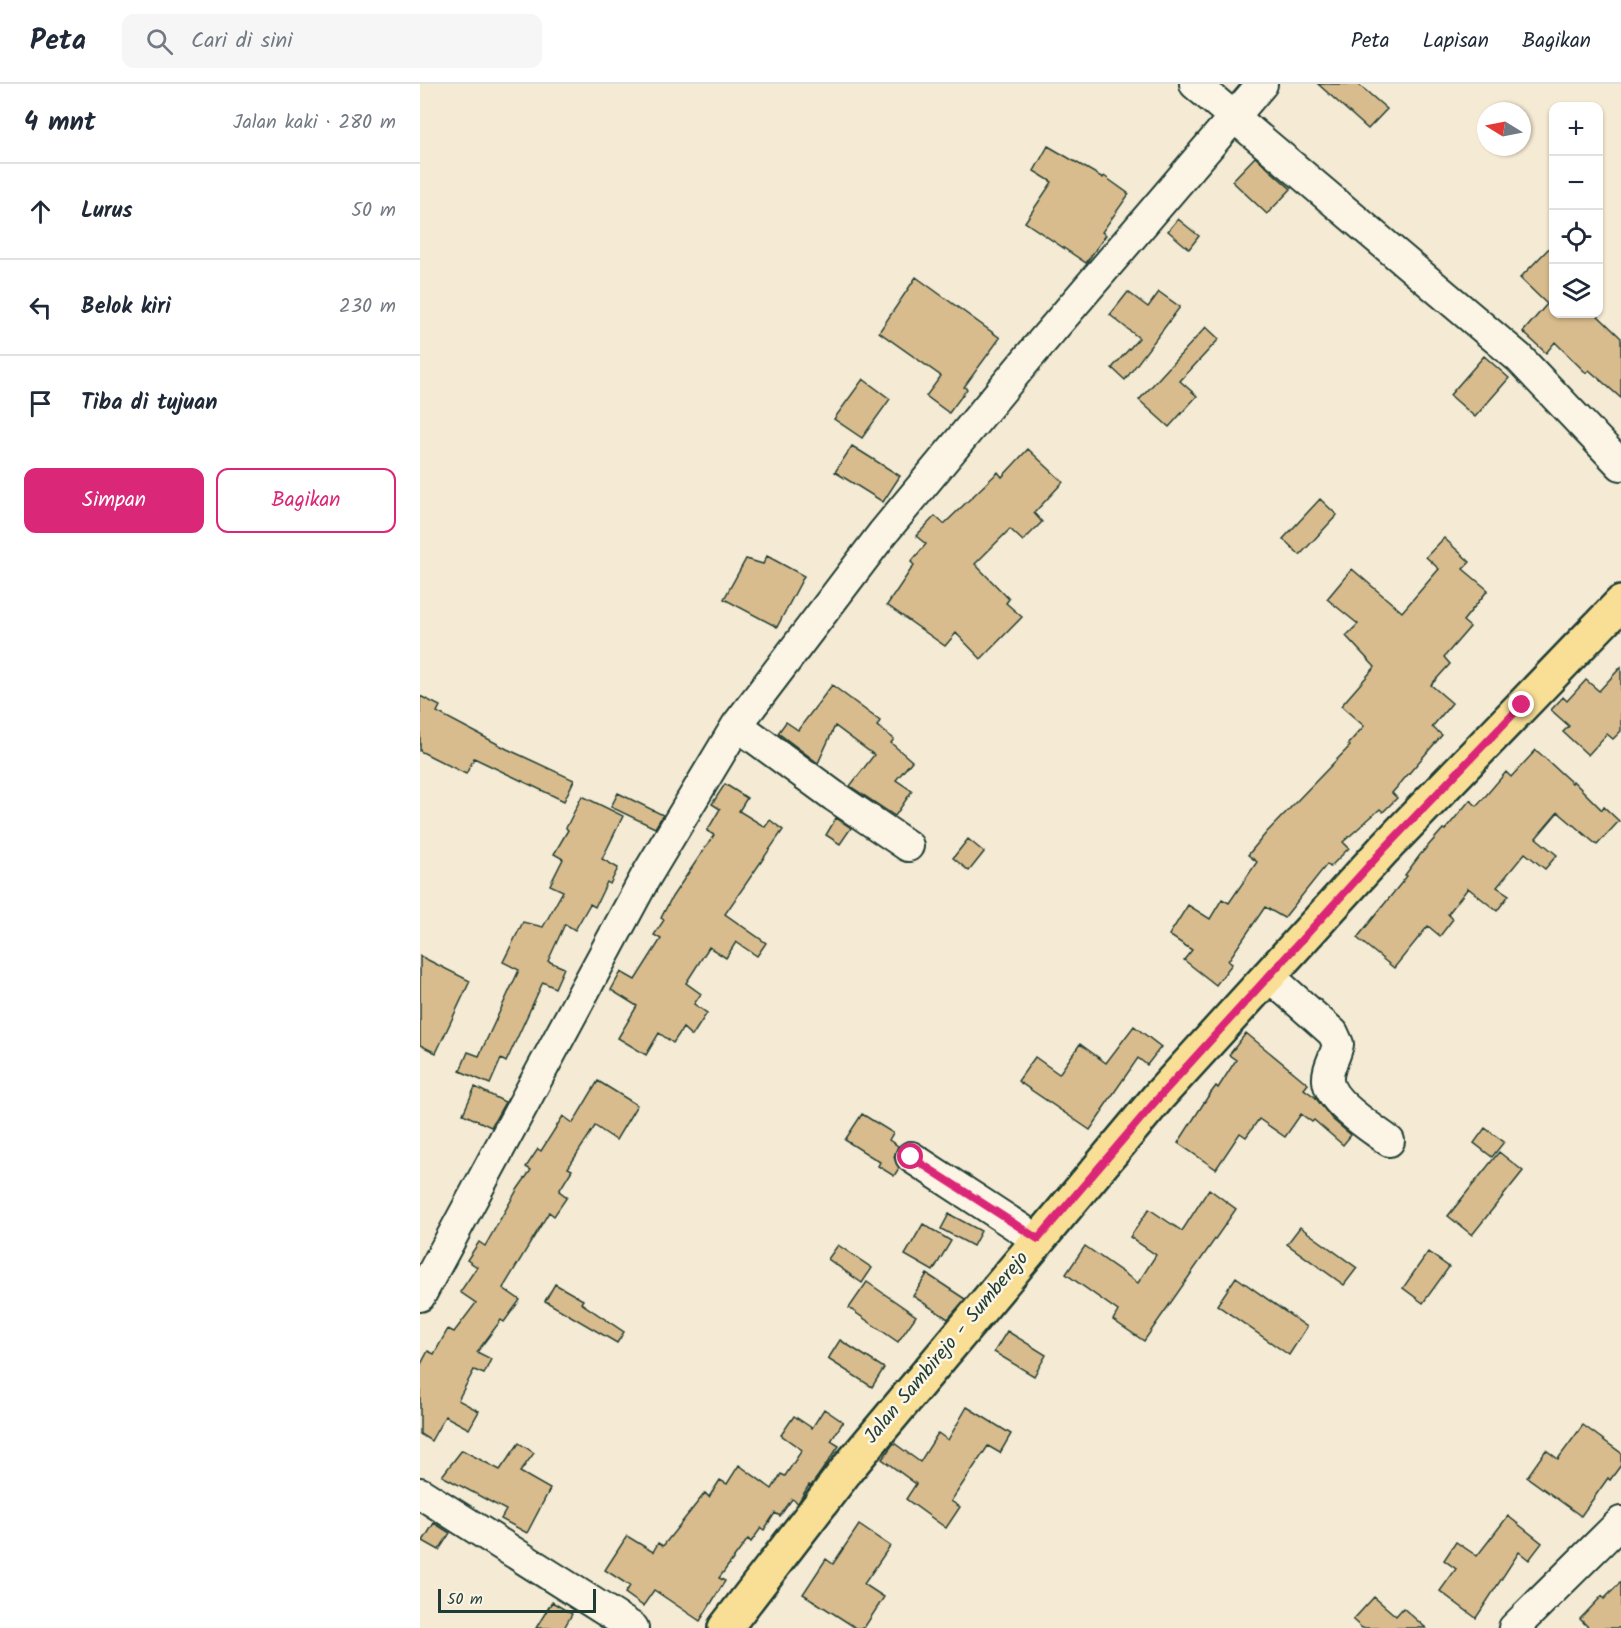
<!DOCTYPE html>
<html lang="id">
<meta charset="utf-8">
<style>
body{margin:0;font-family:Kalam,sans-serif;background:#f6f6f7;color:#1f2937}
.controls{position:absolute;right:18px;top:18px;display:grid;overflow:hidden;border-radius:12px;box-shadow:0 2px 4px #0004}
.controls button{width:54px;height:54px;display:grid;place-items:center;padding:0;border:0;border-bottom:2px solid #e0e1e3;background:#fff;color:#1f2937;font:30px sans-serif}
.compass{position:absolute;left:1057px;top:18px;width:54px;height:54px;border-radius:50%;background:#fff;box-shadow:0 2px 4px #0004;rotate:280deg}
.scale{position:absolute;left:18px;bottom:15px;width:158px;box-sizing:border-box;padding-left:6px;border:3px solid #1f3d34;border-top:0;font-size:16px;line-height:21px;white-space:nowrap;color:#1f3d34;-webkit-text-stroke:4px #fcf5e5;paint-order:stroke}
.stop{position:absolute;width:18px;height:18px;margin:-14px;border:4px solid #db2777;border-radius:50%;background:#fff}
.stop.end{background:#db2777;border-color:#fff;box-shadow:0 2px 6px #0008}
.list{margin:0;padding:0;list-style:none}
h2{display:flex;justify-content:space-between;align-items:center;height:78px;margin:0;padding:0 24px;font-size:26px}
h2 small{font-size:20px;font-weight:400;color:#747a83}
.list li{display:grid;grid-template-columns:39px 1fr auto;gap:18px;align-items:center;box-sizing:border-box;height:96px;padding:0 24px;border-top:2px solid #e0e1e3}
.list b{display:block;font-size:22px;white-space:nowrap}
.list em{font-size:20px;font-style:normal;color:#747a83}
.actions{display:flex;gap:12px;padding:18px 24px}
.actions a{flex:1;padding:14px 0;border:2px solid #db2777;border-radius:12px;text-align:center;font-size:21px;color:#db2777}
.actions .main{background:#db2777;color:#fff}
.icon{flex:none;width:33px;height:33px;fill:none;stroke:currentColor;stroke-width:2;stroke-linecap:round;stroke-linejoin:round}
.map{position:relative;flex:none;width:1201px;height:1544px;overflow:hidden}
header{display:flex;align-items:center;gap:36px;box-sizing:border-box;height:84px;padding:0 30px;background:#fff;border-bottom:2px solid #e0e1e3}
header strong{font-size:28px}
nav{display:flex;gap:33px;margin-inline-start:auto;font-size:21px}
.search{width:420px;height:54px;background:#f6f6f7;display:flex;align-items:center;gap:15px;box-sizing:border-box;padding:0 21px;border-radius:12px;color:#747a83;font-size:22px}
main{display:flex}
aside{flex:1;background:#fff}
.map>svg:first-child{display:block}
</style>
<header>
<strong>Peta</strong>
<div class="search"><svg class="icon" aria-label="search" viewBox="0 0 24 24"><circle cx="10" cy="10" r="6"/><path d="M15 15l6 6"/></svg>Cari di sini</div>
<nav><a>Peta</a><a>Lapisan</a><a>Bagikan</a></nav>
</header>
<main>
<aside>
<h2>4 mnt<small>Jalan kaki · 280 m</small></h2>
<ul class="list">
<li><svg class="icon" aria-label="ahead" viewBox="0 0 24 24"><path d="M12 20V5M6 11l6-6 6 6"/></svg><div><b>Lurus</b></div><em>50 m</em></li>
<li><svg class="icon" aria-label="left" viewBox="0 0 24 24"><path d="M17 20v-9H6M10 6l-5 5 5 5"/></svg><div><b>Belok kiri</b></div><em>230 m</em></li>
<li><svg class="icon" aria-label="arrive" viewBox="0 0 24 24"><path d="M6 21V4h12l-3 4 3 4H6"/></svg><div><b>Tiba di tujuan</b></div></li>
</ul>
<div class="actions"><a class="main">Simpan</a><a>Bagikan</a></div>
</aside>
<div class="map">
<svg width="1201" height="1544" viewBox="0 0 1201 1544">
<rect width="100%" height="100%" fill="#f5ead3"/>
<filter id="ink" filterUnits="userSpaceOnUse"><feTurbulence type="fractalNoise" baseFrequency=".0167" numOctaves="2"/><feDisplacementMap in="SourceGraphic" scale="12" xChannelSelector="R" yChannelSelector="G"/><feConvolveMatrix kernelMatrix="1 2 1 2 8 2 1 2 1" color-interpolation-filters="sRGB"/></filter>
<g filter="url(#ink)">
<!-- building -->
<path fill="#d9bc8d" stroke="#1f3d34" stroke-width="1.5" d="M 898,0 L 938,0 L 967,25 L 948,45 Z
M 628,62 L 683,94 L 684,92 L 709,110 L 682,148 L 686,151 L 666,179 L 605,138 L 632,98 L 614,87 Z
M 835,73 L 871,105 L 847,130 L 812,97 Z
M 758,135 L 779,152 L 769,165 L 748,147 Z
M 1134,159 L 1134,230 L 1176,230 L 1201,254 L 1201,314 L 1169,286 L 1166,289 L 1135,258 L 1126,269 L 1103,248 L 1127,220 L 1100,194 Z
M 496,193 L 580,254 L 544,303 L 547,305 L 529,329 L 506,312 L 521,292 L 459,248 Z
M 708,208 L 728,223 L 739,208 L 760,223 L 705,296 L 692,284 L 719,254 L 690,231 Z
M 786,243 L 799,255 L 760,297 L 777,312 L 749,343 L 719,316 Z
M 1064,272 L 1089,294 L 1055,333 L 1030,311 Z
M 443,295 L 470,315 L 442,354 L 414,335 Z
M 432,362 L 480,392 L 463,418 L 415,388 Z
M 608,365 L 643,398 L 614,429 L 622,438 L 603,457 L 590,445 L 555,480 L 589,515 L 586,519 L 602,533 L 561,575 L 536,549 L 525,562 L 467,521 L 494,481 L 491,478 L 506,460 L 496,452 L 515,432 L 524,440 L 578,388 L 582,393 Z
M 900,415 L 917,431 L 880,471 L 863,455 Z
M 1024,454 L 1050,478 L 1043,485 L 1068,506 L 1043,537 L 1050,543 L 1024,573 L 1030,580 L 1011,601 L 1032,619 L 1012,643 L 1022,651 L 972,709 L 977,714 L 963,728 L 960,725 L 923,758 L 929,764 L 910,783 L 907,780 L 864,834 L 845,823 L 808,877 L 812,880 L 796,901 L 764,876 L 772,866 L 749,851 L 768,821 L 790,835 L 802,815 L 809,819 L 837,778 L 828,771 L 847,748 L 930,662 L 928,660 L 944,642 L 921,622 L 955,583 L 926,552 L 938,540 L 907,515 L 932,485 L 982,528 L 1019,485 L 1006,473 Z
M 347,472 L 384,492 L 357,543 L 304,515 L 326,475 L 343,480 Z
M 1201,583 L 1201,647 L 1193,655 L 1187,650 L 1168,671 L 1143,648 L 1149,642 L 1131,626 L 1143,613 L 1147,617 L 1166,596 L 1179,607 Z
M 412,601 L 460,637 L 457,642 L 474,655 L 471,659 L 492,677 L 476,696 L 492,707 L 475,732 L 430,702 L 454,671 L 415,642 L 398,679 L 358,649 L 366,638 L 378,646 Z
M 0,612 L 20,622 L 17,628 L 87,665 L 154,696 L 144,717 L 54,674 L 46,690 L 0,667 Z
M 1116,666 L 1152,699 L 1153,697 L 1182,726 L 1184,723 L 1199,737 L 1177,761 L 1138,728 L 1116,754 L 1137,771 L 1125,785 L 1105,769 L 1077,803 L 1089,811 L 1077,827 L 1048,804 L 1028,830 L 1033,835 L 1020,852 L 1008,842 L 974,884 L 937,854 L 987,792 L 985,791 L 1000,771 L 1023,745 L 1025,746 L 1050,716 L 1057,722 L 1086,688 L 1091,693 Z
M 305,700 L 327,714 L 319,727 L 345,743 L 350,736 L 363,746 L 305,830 L 346,859 L 337,872 L 316,858 L 306,874 L 289,863 L 266,899 L 281,910 L 274,920 L 287,929 L 272,952 L 263,944 L 253,959 L 239,949 L 226,971 L 198,954 L 217,922 L 191,906 L 201,888 L 215,896 L 241,855 L 234,851 L 244,836 L 241,834 L 252,813 L 294,751 L 287,747 L 300,725 L 292,720 Z
M 198,709 L 243,731 L 235,744 L 191,723 Z
M 162,712 L 203,732 L 182,775 L 198,784 L 190,800 L 187,798 L 175,823 L 170,820 L 155,846 L 145,840 L 128,877 L 144,884 L 135,904 L 123,898 L 86,978 L 81,975 L 70,1000 L 40,987 L 48,968 L 59,972 L 99,886 L 83,878 L 103,838 L 123,843 L 143,807 L 130,801 L 143,775 L 134,770 L 148,746 L 146,744 Z
M 416,734 L 431,744 L 420,760 L 406,751 Z
M 548,755 L 564,768 L 549,787 L 533,774 Z
M 0,872 L 50,897 L 16,969 L 0,961 Z
M 714,942 L 741,963 L 727,981 L 718,974 L 682,1026 L 683,1027 L 670,1046 L 598,997 L 615,973 L 639,990 L 660,960 L 686,979 Z
M 826,949 L 888,1000 L 884,1005 L 895,1013 L 912,1035 L 931,1051 L 923,1061 L 894,1036 L 892,1038 L 881,1030 L 865,1053 L 839,1035 L 826,1053 L 820,1049 L 796,1085 L 758,1059 L 787,1014 L 796,1002 L 798,1004 L 816,976 L 809,971 Z
M 178,997 L 217,1021 L 196,1056 L 175,1042 L 148,1084 L 152,1086 L 139,1107 L 147,1113 L 134,1132 L 129,1128 L 83,1204 L 100,1216 L 84,1238 L 81,1236 L 57,1268 L 71,1275 L 64,1290 L 54,1286 L 38,1316 L 59,1327 L 49,1345 L 25,1332 L 11,1357 L 0,1350 L 0,1282 L 8,1267 L 14,1270 L 28,1245 L 34,1248 L 56,1219 L 40,1208 L 57,1183 L 47,1176 L 59,1158 L 65,1162 L 97,1106 L 111,1086 L 106,1083 L 118,1065 L 121,1067 L 143,1032 L 153,1039 Z
M 55,1003 L 85,1018 L 71,1043 L 43,1030 Z
M 442,1030 L 473,1049 L 469,1056 L 478,1062 L 474,1073 L 479,1084 L 474,1092 L 458,1082 L 460,1078 L 425,1056 Z
M 1065,1044 L 1084,1058 L 1072,1073 L 1054,1059 Z
M 1079,1068 L 1103,1087 L 1052,1151 L 1028,1132 Z
M 789,1105 L 816,1125 L 724,1257 L 693,1236 L 698,1227 L 646,1190 L 665,1162 L 718,1199 L 736,1171 L 710,1153 L 729,1125 L 762,1147 Z
M 529,1130 L 561,1147 L 553,1162 L 521,1145 Z
M 503,1140 L 531,1157 L 513,1187 L 485,1171 Z
M 880,1143 L 937,1184 L 924,1201 L 867,1160 Z
M 418,1161 L 452,1184 L 442,1199 L 408,1175 Z
M 1008,1168 L 1029,1183 L 1003,1219 L 983,1204 Z
M 507,1190 L 545,1215 L 528,1235 L 493,1212 Z
M 816,1193 L 887,1243 L 869,1271 L 797,1221 Z
M 447,1198 L 496,1232 L 478,1258 L 429,1224 Z
M 135,1200 L 163,1216 L 161,1219 L 204,1248 L 197,1259 L 125,1217 Z
M 587,1247 L 626,1271 L 614,1292 L 574,1268 Z
M 420,1256 L 464,1284 L 452,1303 L 408,1275 Z
M 547,1323 L 591,1350 L 580,1369 L 568,1362 L 531,1417 L 540,1423 L 526,1444 L 486,1415 L 496,1400 L 462,1375 L 474,1359 L 500,1378 L 518,1349 L 528,1356 Z
M 404,1325 L 423,1338 L 411,1357 L 419,1362 L 391,1402 L 389,1401 L 378,1419 L 372,1415 L 360,1432 L 355,1429 L 344,1446 L 341,1444 L 331,1458 L 328,1455 L 299,1494 L 305,1497 L 280,1537 L 234,1506 L 223,1522 L 205,1509 L 210,1502 L 185,1486 L 207,1452 L 233,1468 L 238,1459 L 243,1462 L 285,1409 L 289,1413 L 300,1396 L 307,1400 L 319,1381 L 352,1405 L 361,1390 L 365,1392 L 382,1366 L 361,1351 L 374,1332 L 392,1344 Z
M 1163,1341 L 1201,1369 L 1201,1381 L 1190,1396 L 1188,1394 L 1161,1432 L 1107,1393 L 1126,1366 L 1138,1375 Z
M 99,1359 L 114,1369 L 100,1388 L 130,1405 L 107,1449 L 81,1435 L 86,1426 L 22,1392 L 42,1366 L 80,1386 Z
M 1088,1432 L 1122,1459 L 1109,1476 L 1099,1468 L 1056,1534 L 1020,1507 L 1036,1485 L 1024,1476 L 1036,1458 L 1057,1472 Z
M 14,1439 L 30,1449 L 19,1466 L 3,1457 Z
M 439,1441 L 470,1462 L 444,1500 L 464,1513 L 444,1544 L 436,1544 L 383,1510 L 406,1475 L 413,1480 Z
M 1201,1498 L 1201,1544 L 1169,1544 L 1160,1535 L 1182,1512 L 1184,1515 Z
M 954,1513 L 976,1532 L 983,1524 L 1006,1544 L 942,1544 L 933,1536 Z
M 132,1518 L 152,1530 L 144,1544 L 116,1544 Z"/>
<g fill="none" stroke-linecap="round" stroke-linejoin="round">
<!-- minor casing -->
<g stroke="#1f3d34" stroke-width="34">
<path id="minor" d="M 775,0 L 1099,274 L 1201,381
M 317,641 L 414,712 L 488,762
M 849,892 L 913,949 L 918,960 C 916,972 907,984 908,996 C 909,1018 953,1045 969,1057
M 491,1073 L 618,1156
M 0,1212 L 225,794 L 317,641 L 463,449 L 608,274 L 842,0
M 0,1409 L 213,1544
M 1094,1544 L 1201,1438"/>
</g>
<!-- major casing -->
<g stroke="#1f3d34" stroke-width="38">
<path id="major" d="M 305,1544 L 428,1384 L 739,1012 L 964,765 L 1201,519"/>
</g>
<!-- minor -->
<use href="#minor" stroke="#fcf5e5" stroke-width="30"/>
<!-- major -->
<use href="#major" stroke="#f9df96" stroke-width="33"/>
</g>
</g>
<g fill="none" stroke-linecap="round" stroke-linejoin="round" filter="url(#ink)">
<!-- route -->
<path stroke="#db2777" stroke-width="8" d="M 491,1073 L 618,1155 L 740,1012 L 964,765 L 1102,621"/>
</g>
<g text-anchor="middle" dominant-baseline="central" stroke-width="5" stroke-linejoin="round" paint-order="stroke">
<!-- street labels -->
<g font-size="20" fill="#1f3d34" stroke="#fcf5e5">
<text transform="translate(527 1264) rotate(-50)">Jalan Sambirejo - Sumberejo</text>
</g>
</g>
</svg>
<div class="controls">
<button>+</button>
<button>−</button>
<button><svg class="icon" aria-label="locate" viewBox="0 0 24 24"><circle cx="12" cy="12" r="6"/><path d="M12 2v4M12 18v4M2 12h4M18 12h4"/></svg></button>
<button><svg class="icon" aria-label="layers" viewBox="0 0 24 24"><path d="M12 4l9 5-9 5-9-5zM3 14l9 5 9-5"/></svg></button>
</div>
<svg class="compass" viewBox="-18 -18 36 36"><path d="M0-13l5 13h-10z" fill="#e53935"/><path d="M0 13l5-13h-10z" fill="#747a83"/></svg>
<div class="scale">50 m</div>
<div class="stop" style="left:491px;top:1073px"></div>
<div class="stop end" style="left:1102px;top:621px"></div>
</div>
</main>
